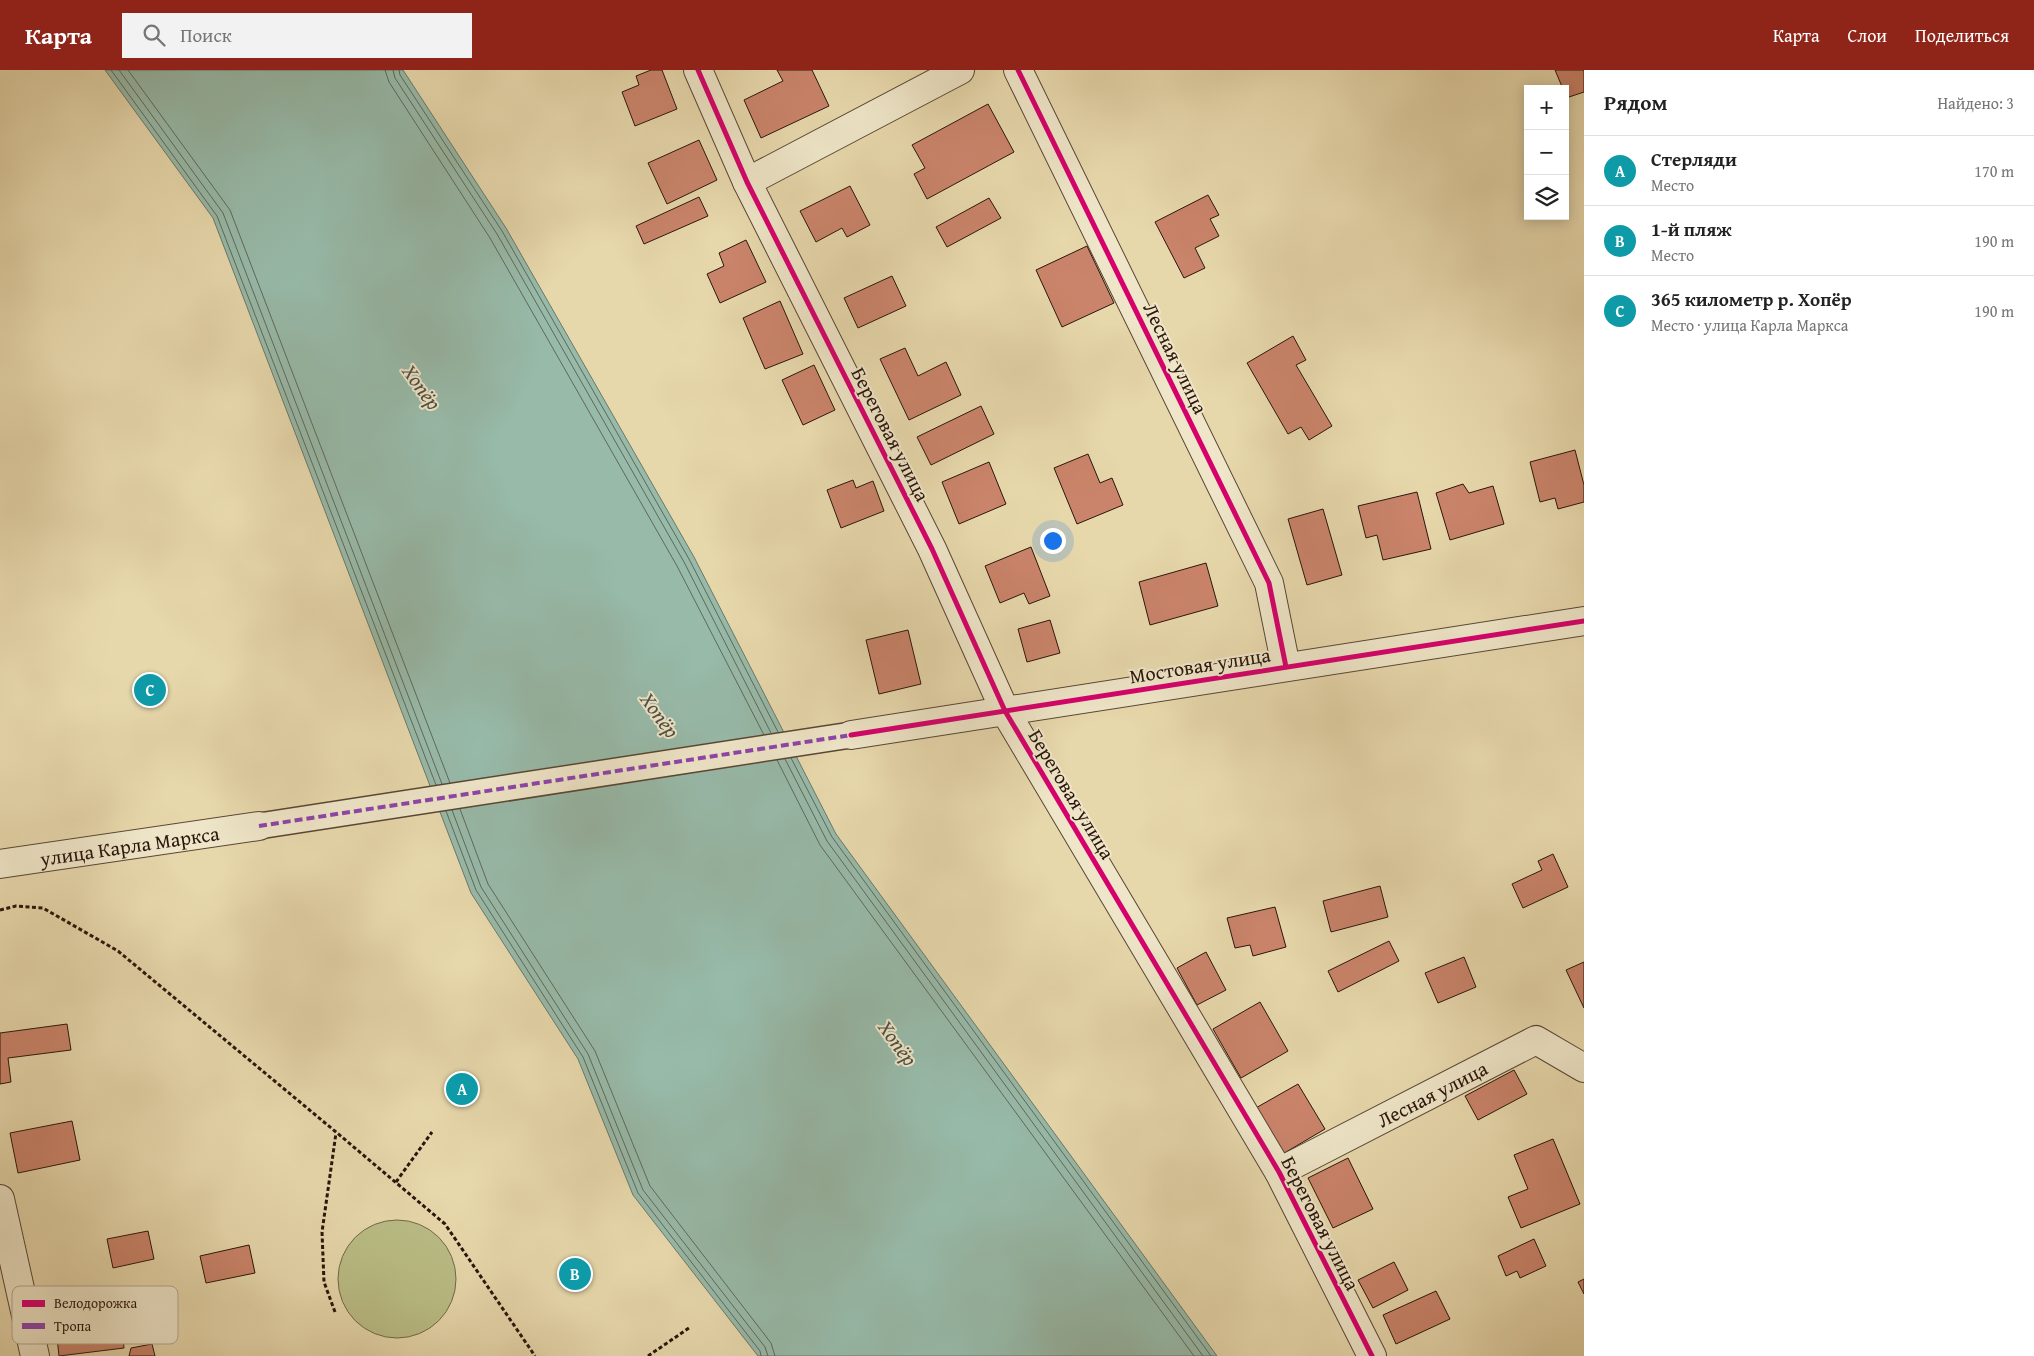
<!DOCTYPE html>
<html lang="ru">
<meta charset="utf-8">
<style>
body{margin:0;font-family:"Gentium Book Plus",serif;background:#f2f2f2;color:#222}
.controls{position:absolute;right:15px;top:15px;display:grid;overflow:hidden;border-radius:0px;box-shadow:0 2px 12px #0003}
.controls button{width:45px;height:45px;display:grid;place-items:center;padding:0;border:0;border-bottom:1px solid #e0e0e0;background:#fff;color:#222;font:25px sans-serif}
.you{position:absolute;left:1052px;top:470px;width:18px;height:18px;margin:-12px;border:4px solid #fff;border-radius:50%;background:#1a73e8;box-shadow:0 0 0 8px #1a73e833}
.badge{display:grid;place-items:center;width:32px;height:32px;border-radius:50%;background:#8f2418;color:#fff;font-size:16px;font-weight:700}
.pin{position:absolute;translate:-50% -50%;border:2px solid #fff;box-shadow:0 1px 5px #0006}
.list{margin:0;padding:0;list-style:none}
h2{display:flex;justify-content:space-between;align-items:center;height:65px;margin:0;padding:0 20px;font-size:21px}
h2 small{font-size:16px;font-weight:400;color:#767676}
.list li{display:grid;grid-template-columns:32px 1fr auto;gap:15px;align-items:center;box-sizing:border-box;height:70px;padding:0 20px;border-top:1px solid #e0e0e0}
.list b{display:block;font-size:19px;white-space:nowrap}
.list p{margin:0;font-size:16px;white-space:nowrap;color:#767676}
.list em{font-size:16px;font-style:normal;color:#767676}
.icon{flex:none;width:28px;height:28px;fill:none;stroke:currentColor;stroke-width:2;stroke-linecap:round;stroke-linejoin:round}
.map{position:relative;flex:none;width:1584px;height:1286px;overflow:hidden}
header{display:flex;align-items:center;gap:30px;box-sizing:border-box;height:70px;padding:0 25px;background:#8f2418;color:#fff}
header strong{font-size:24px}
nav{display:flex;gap:28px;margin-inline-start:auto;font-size:18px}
.search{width:350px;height:45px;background:#f2f2f2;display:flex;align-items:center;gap:12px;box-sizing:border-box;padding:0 18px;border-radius:0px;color:#767676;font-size:19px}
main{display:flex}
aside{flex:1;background:#fff}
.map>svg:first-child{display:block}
</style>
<header>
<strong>Карта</strong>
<div class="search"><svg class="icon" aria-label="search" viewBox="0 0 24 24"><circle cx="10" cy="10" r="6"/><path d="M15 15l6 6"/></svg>Поиск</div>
<nav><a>Карта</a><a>Слои</a><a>Поделиться</a></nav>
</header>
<main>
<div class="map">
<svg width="1584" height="1286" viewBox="0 0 1584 1286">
<rect width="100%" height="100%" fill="#e7d8ac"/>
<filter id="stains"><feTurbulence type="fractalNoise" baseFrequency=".004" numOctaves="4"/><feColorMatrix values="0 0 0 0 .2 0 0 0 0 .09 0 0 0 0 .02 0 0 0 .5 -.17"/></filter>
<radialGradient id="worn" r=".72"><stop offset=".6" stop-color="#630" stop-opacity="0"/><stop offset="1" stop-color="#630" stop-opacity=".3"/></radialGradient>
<!-- green -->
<path fill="#babd86" stroke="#726949" d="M338 1209a59 59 0 1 1 118 0a59 59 0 1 1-118 0Z"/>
<!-- water -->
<path fill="#97baa9" stroke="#6b786a" d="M 105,0 L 403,0 L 506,158 L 694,487 L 836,764 L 1217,1286 L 758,1286 L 633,1125 L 578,989 L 471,823 L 213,148 Z"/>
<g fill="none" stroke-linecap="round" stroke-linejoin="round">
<!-- shore -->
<path stroke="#60685a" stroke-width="1" d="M 111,0 L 217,146 L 436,715
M 119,0 L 223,143 L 442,714
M 128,0 L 230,140 L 450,713
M 385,0 L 389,12 L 490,168 L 677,496 L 764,665
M 393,0 L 395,8 L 497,164 L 684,492 L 771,663
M 399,0 L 400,5 L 502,161 L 689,489 L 778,662
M 791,688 L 832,767 L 1211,1286
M 785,689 L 827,771 L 1203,1286
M 777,690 L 820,775 L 1194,1286
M 460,739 L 488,814 L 595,981 L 650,1116 L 771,1273 L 775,1286
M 452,740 L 481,817 L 588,984 L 643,1120 L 765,1277 L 768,1286
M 446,741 L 476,820 L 583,987 L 638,1123 L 760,1281 L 761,1286"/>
</g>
<!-- building -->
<path fill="#ca846b" stroke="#2a150c" d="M 651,0 L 662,0 L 677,39 L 635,56 L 622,22 L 639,15 L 636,6 Z
M 777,0 L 812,0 L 829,36 L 761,68 L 744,30 L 783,11 Z
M 1555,0 L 1584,0 L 1584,22 L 1566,28 L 1565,19 L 1563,19 Z
M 988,34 L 1014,82 L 927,129 L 914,104 L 925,98 L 912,75 Z
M 699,70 L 717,110 L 667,134 L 648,93 Z
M 850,116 L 870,155 L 847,167 L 842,158 L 816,172 L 800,141 Z
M 1208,125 L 1219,145 L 1210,149 L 1219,166 L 1195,178 L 1205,198 L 1184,208 L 1155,152 Z
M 699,127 L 708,146 L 644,174 L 636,156 Z
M 989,128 L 1001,148 L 947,177 L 936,157 Z
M 746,170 L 766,212 L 720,233 L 707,204 L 724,196 L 719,183 Z
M 1087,176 L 1114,233 L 1062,257 L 1036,200 Z
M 892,206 L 906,236 L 858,258 L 844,228 Z
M 780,231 L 803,284 L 765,299 L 743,248 Z
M 1293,266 L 1306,290 L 1296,295 L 1332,356 L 1309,370 L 1301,357 L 1288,364 L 1247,293 Z
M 905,278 L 918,306 L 946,292 L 961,325 L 909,350 L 880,289 Z
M 814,295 L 835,340 L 803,355 L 782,310 Z
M 981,336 L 994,364 L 931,395 L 917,367 Z
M 1575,380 L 1584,415 L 1584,432 L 1558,439 L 1555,428 L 1540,432 L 1530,392 Z
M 1088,384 L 1100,413 L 1112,408 L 1123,435 L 1077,454 L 1054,398 Z
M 989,392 L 1006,434 L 959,454 L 942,412 Z
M 853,410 L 856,418 L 873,411 L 884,441 L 841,458 L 827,420 Z
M 1463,414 L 1469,423 L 1493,416 L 1504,454 L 1450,470 L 1436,423 Z
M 1417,422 L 1431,479 L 1383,490 L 1377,465 L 1366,468 L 1358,436 Z
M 1323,439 L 1342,505 L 1307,515 L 1288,449 Z
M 1031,477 L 1050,526 L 1029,534 L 1024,523 L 1000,533 L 985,496 Z
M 1206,493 L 1218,536 L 1150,555 L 1139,512 Z
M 1050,550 L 1060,583 L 1027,592 L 1018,559 Z
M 908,560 L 921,614 L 879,624 L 866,570 Z
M 1553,784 L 1568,817 L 1523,838 L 1512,814 L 1542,800 L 1538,791 Z
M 1380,816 L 1388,847 L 1331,862 L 1323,831 Z
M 1275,837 L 1286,877 L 1253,886 L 1250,875 L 1235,878 L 1227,848 Z
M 1389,871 L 1399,891 L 1338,922 L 1328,901 Z
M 1206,882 L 1226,920 L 1197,935 L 1177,898 Z
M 1464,887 L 1476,917 L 1438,933 L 1425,903 Z
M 1584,892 L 1584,938 L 1566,900 Z
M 1260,932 L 1288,981 L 1241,1008 L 1213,959 Z
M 67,954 L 71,980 L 8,988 L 11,1012 L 0,1014 L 0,963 Z
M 1514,1000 L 1527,1024 L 1478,1050 L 1465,1026 Z
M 1298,1014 L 1325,1059 L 1281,1085 L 1254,1039 Z
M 72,1051 L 80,1090 L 18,1103 L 10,1063 Z
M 1553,1069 L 1580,1134 L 1521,1158 L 1508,1127 L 1528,1119 L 1514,1085 Z
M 1348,1088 L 1373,1139 L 1333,1158 L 1308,1108 Z
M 148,1161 L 154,1189 L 113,1198 L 107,1169 Z
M 1534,1169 L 1546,1196 L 1520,1208 L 1517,1201 L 1506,1206 L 1498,1186 Z
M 249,1175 L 255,1203 L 206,1213 L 200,1186 Z
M 1394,1192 L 1408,1220 L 1373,1238 L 1358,1210 Z
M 1584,1209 L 1584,1224 L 1578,1212 Z
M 1436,1221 L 1450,1249 L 1396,1274 L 1383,1245 Z
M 100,1225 L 102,1242 L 120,1240 L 124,1278 L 59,1286 L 55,1249 L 72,1247 L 69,1229 Z
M 152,1274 L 155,1286 L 129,1286 L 131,1278 Z"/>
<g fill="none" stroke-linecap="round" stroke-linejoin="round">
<!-- pedestrian casing -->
<g stroke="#594634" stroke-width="28">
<path id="pedestrian" d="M 259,756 L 851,665"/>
</g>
<!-- minor casing -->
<g stroke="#594634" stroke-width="30">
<g id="minor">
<path d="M 698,0 L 747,112 L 932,479 L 1005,641 L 1279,1102 L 1372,1286"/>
<path d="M 1018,0 L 1269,513 L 1286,597"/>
<path d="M 747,112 L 960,0"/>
<path id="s1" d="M 0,794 L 259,756"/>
<path id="s2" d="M 1279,1102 L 1536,970 L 1584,998"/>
<path d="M 0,1129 L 35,1286"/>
</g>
</g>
<!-- tertiary casing -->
<g stroke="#594634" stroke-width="30">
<path id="tertiary" d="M 851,665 L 1584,551"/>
</g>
<!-- path -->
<path stroke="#2a150c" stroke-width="3" stroke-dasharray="4 2.5" stroke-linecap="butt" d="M 0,840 L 16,836 L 43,838 L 118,881 L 336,1062 L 445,1154 L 535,1286
M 396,1112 L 432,1062
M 335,1242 L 324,1212 L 322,1162 L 336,1063
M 648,1286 L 689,1258"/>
<!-- pedestrian -->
<use href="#pedestrian" stroke="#efe6c9" stroke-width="25"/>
<!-- minor -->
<use href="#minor" stroke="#efe6c9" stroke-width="28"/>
<!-- tertiary -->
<use href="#tertiary" stroke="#efe6c9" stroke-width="28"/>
<!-- quiet -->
<path stroke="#8e44ad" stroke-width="4" stroke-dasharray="8 4" stroke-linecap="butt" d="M 259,756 L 851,665"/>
<!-- cycleway casing -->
<g stroke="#efe6c9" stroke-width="8">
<path id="cycleway" d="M 698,0 L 747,112 L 932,479 L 1005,641 L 1279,1102 L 1372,1286
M 1018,0 L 1269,513 L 1286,597
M 851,665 L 1584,551"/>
</g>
<!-- cycleway -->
<use href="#cycleway" stroke="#d6006c" stroke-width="5"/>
</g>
<g text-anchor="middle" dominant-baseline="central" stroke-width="4" stroke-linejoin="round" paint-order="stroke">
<!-- street labels -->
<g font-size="20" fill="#2a150c" stroke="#efe6c9">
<text transform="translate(1176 288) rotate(64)">Лесная улица</text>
<text transform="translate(891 364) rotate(63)">Береговая улица</text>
<text transform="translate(1200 595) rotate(-9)">Мостовая улица</text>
<text transform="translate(1072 724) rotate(59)">Береговая улица</text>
<text stroke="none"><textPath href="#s1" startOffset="131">улица Карла Маркса</textPath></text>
<text stroke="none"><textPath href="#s2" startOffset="172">Лесная улица</textPath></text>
<text transform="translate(1321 1153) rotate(63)">Береговая улица</text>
</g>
<!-- water labels -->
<g font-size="21" font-style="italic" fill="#504f43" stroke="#efe6c9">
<text transform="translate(422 317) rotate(54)">Хопёр</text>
<text transform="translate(660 645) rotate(54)">Хопёр</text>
<text transform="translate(898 973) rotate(54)">Хопёр</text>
</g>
</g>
<!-- legend -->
<rect x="12" y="1216" width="166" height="58" rx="8" fill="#efe6c9" stroke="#b4a790" stroke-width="1"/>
<rect x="22" y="1230" width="23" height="7" fill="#d6006c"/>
<rect x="22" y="1253" width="23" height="6" fill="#8e44ad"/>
<g font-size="14" fill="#2a150c">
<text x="54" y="1238">Велодорожка</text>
<text x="54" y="1261">Тропа</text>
</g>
<rect width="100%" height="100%" filter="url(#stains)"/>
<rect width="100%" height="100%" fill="url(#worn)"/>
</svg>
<div class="controls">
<button>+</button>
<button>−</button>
<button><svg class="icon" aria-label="layers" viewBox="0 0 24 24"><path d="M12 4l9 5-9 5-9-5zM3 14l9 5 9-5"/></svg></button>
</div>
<div class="you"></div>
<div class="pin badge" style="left:462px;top:1019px;background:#0f9aa8">A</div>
<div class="pin badge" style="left:575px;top:1204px;background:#0f9aa8">B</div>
<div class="pin badge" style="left:150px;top:620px;background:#0f9aa8">C</div>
</div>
<aside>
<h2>Рядом<small>Найдено: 3</small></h2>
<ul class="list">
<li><span class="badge" style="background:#0f9aa8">A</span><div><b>Стерляди</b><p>Место</p></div><em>170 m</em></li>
<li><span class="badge" style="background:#0f9aa8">B</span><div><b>1-й пляж</b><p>Место</p></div><em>190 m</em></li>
<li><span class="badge" style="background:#0f9aa8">C</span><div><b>365 километр р. Хопёр</b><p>Место · улица Карла Маркса</p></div><em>190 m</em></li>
</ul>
</aside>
</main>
